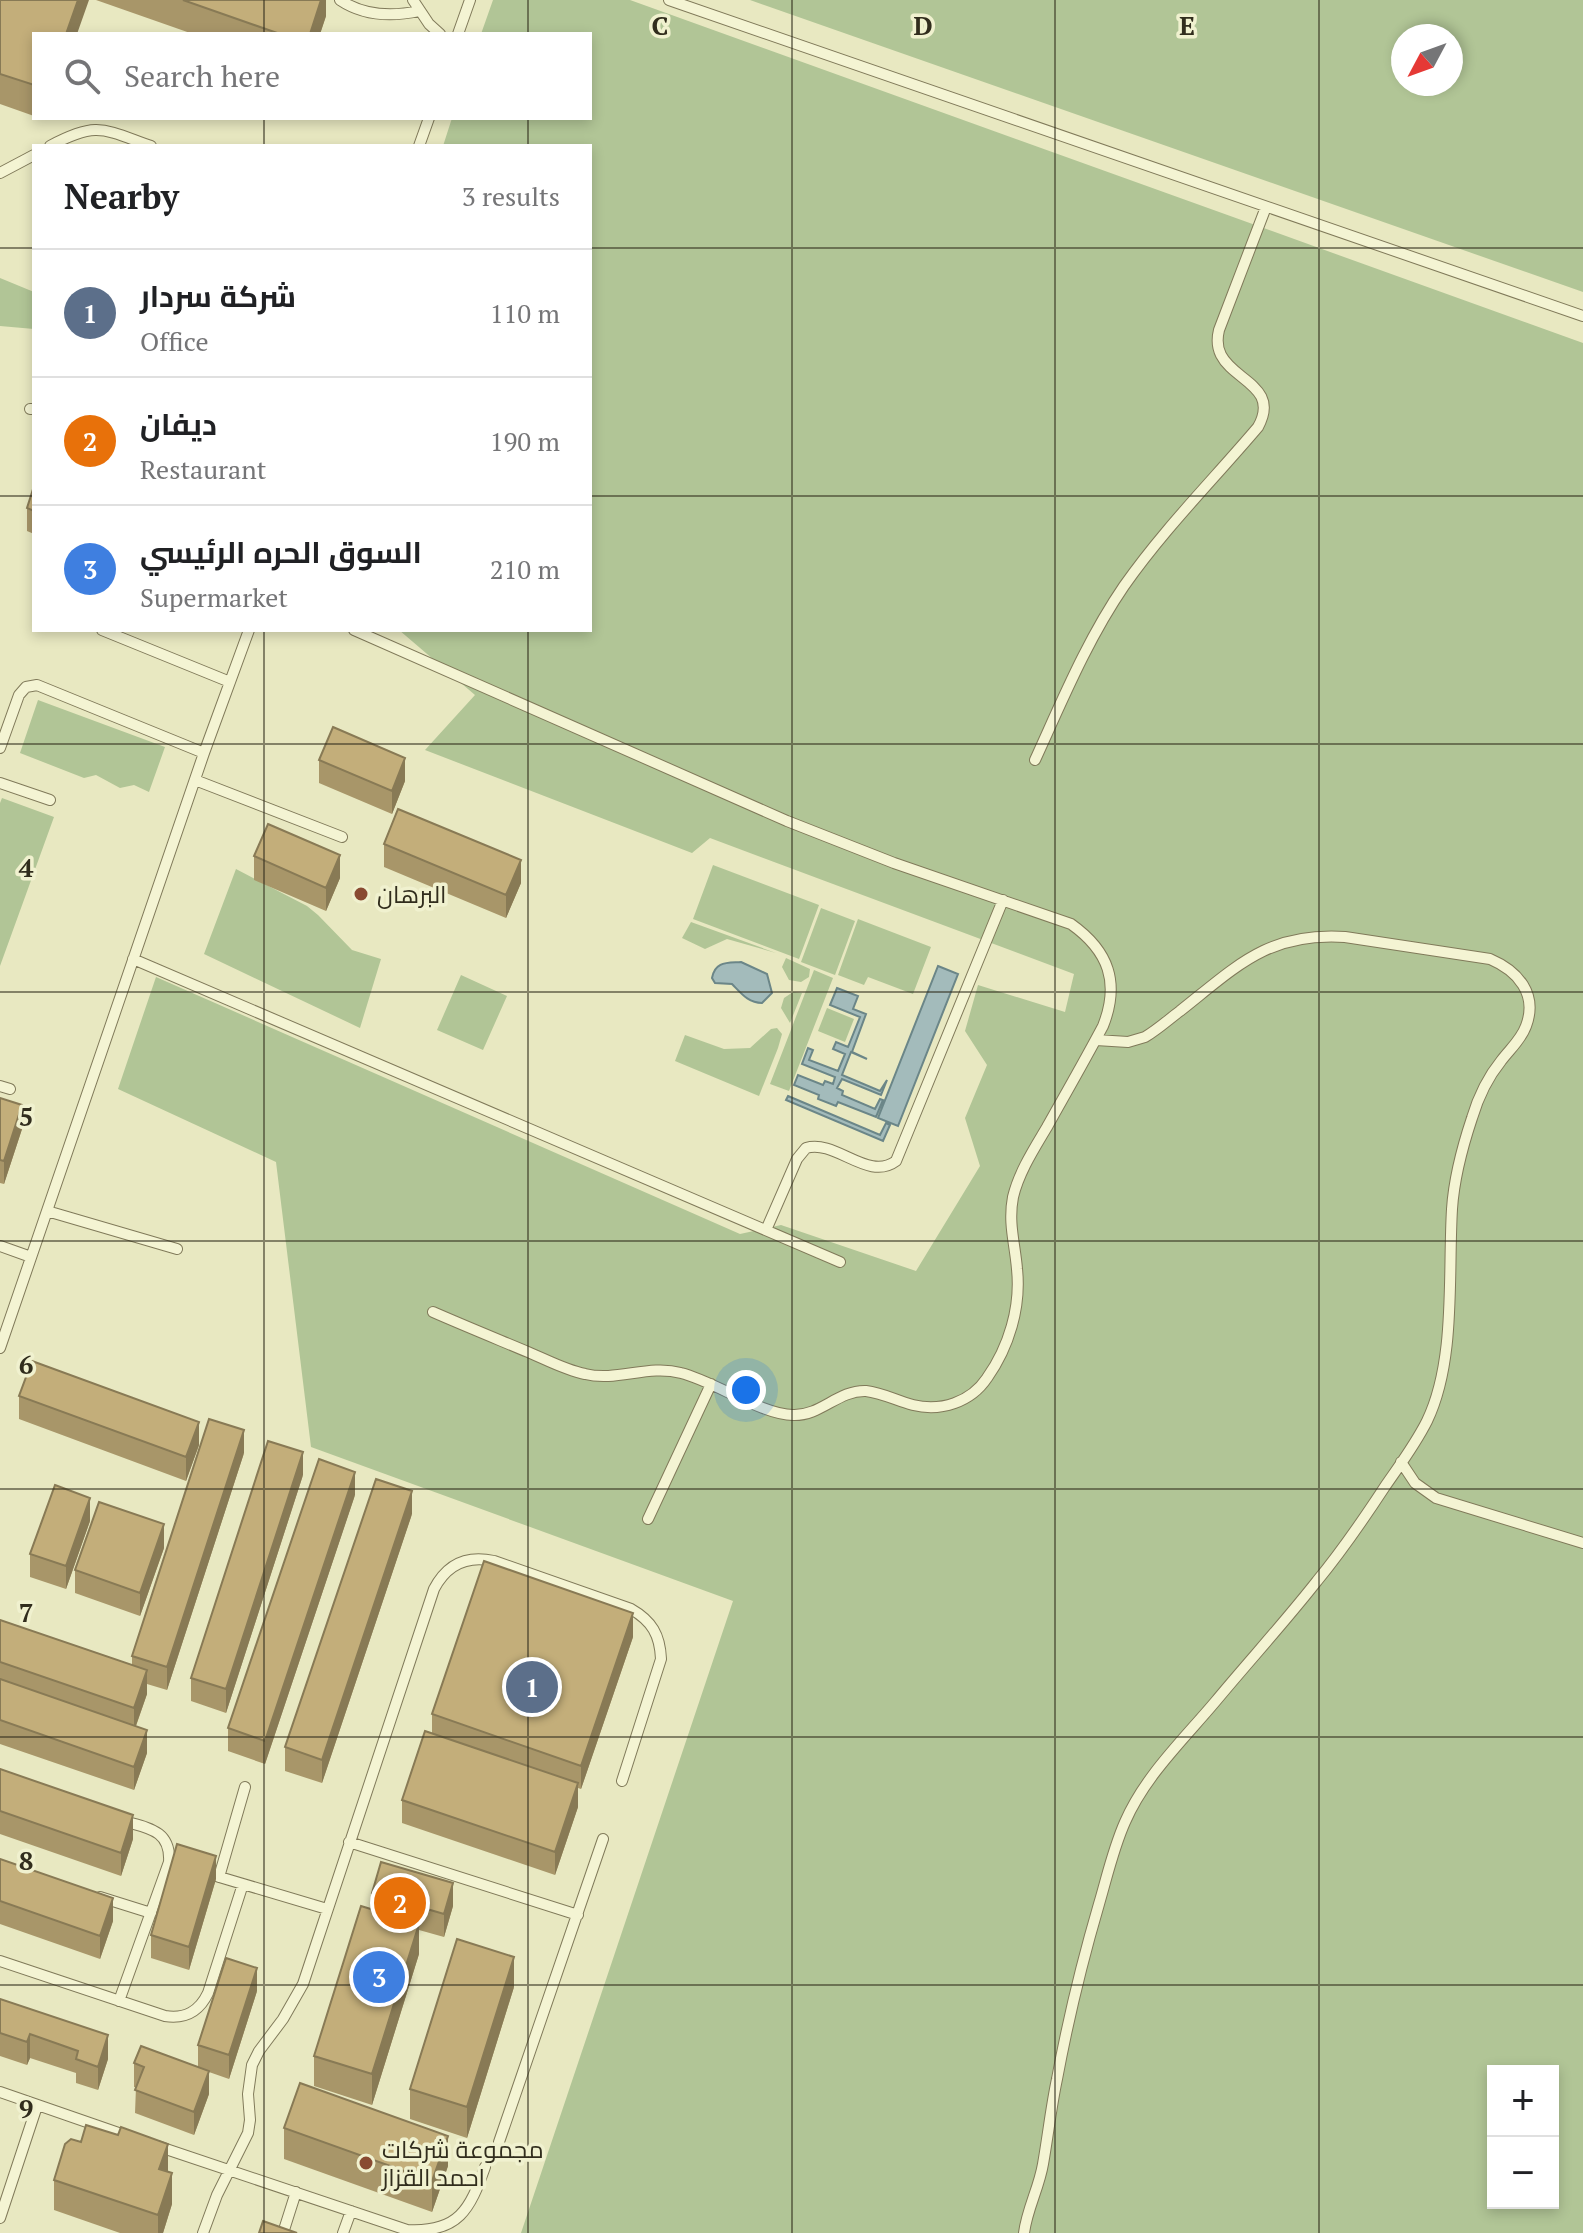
<!DOCTYPE html>
<meta charset="utf-8">
<style>
body{margin:0;font-family:"PT Serif",Cairo,serif;background:#f2f2f2;color:#202124}
.controls{position:absolute;right:24px;bottom:24px;display:grid;overflow:hidden;border-radius:0px;box-shadow:0 4px 12px #0003}
.controls button{width:72px;height:72px;display:grid;place-items:center;padding:0;border:0;border-bottom:2px solid #e0e0e0;background:#fff;color:#202124;font:40px sans-serif}
.compass{position:absolute;left:1391px;top:24px;width:72px;height:72px;border-radius:50%;background:#fff;box-shadow:0 4px 12px #0003;rotate:229deg}
.you{position:absolute;left:746px;top:1390px;width:28px;height:28px;margin:-20px;border:6px solid #fff;border-radius:50%;background:#1a73e8;box-shadow:0 0 0 12px #1a73e833}
.badge{display:grid;place-items:center;width:52px;height:52px;border-radius:50%;background:#894a31;color:#fff;font-size:26px;font-weight:700}
.pin{position:absolute;translate:-50% -50%;border:4px solid #fff;box-shadow:0 2px 8px #0006}
.list{margin:0;padding:0;list-style:none}
h2{display:flex;justify-content:space-between;align-items:center;height:104px;margin:0;padding:0 32px;font-size:34px}
h2 small{font-size:26px;font-weight:400;color:#757577}
.list li{display:grid;grid-template-columns:52px 1fr auto;gap:24px;align-items:center;box-sizing:border-box;height:128px;padding:0 32px;border-top:2px solid #e0e0e0}
.list b{display:block;font-size:30px;white-space:nowrap}
.list p{margin:0;font-size:26px;white-space:nowrap;color:#757577}
.list em{font-size:26px;font-style:normal;color:#757577}
.icon{flex:none;width:44px;height:44px;fill:none;stroke:currentColor;stroke-width:2;stroke-linecap:round;stroke-linejoin:round}
.map{position:relative;flex:none;width:1583px;height:2233px;overflow:hidden}
.search{position:absolute;background:#fff;box-shadow:0 4px 12px #0003;left:32px;top:32px;width:560px;height:88px;display:flex;align-items:center;gap:20px;box-sizing:border-box;padding:0 28px;border-radius:0px;color:#757577;font-size:30px}
.panel{position:absolute;background:#fff;box-shadow:0 4px 12px #0003;left:32px;top:144px;width:560px;height:488px;border-radius:0px}
.map>svg:first-child{display:block}
</style>
<div class="map">
<svg width="1583" height="2233" viewBox="0 0 1583 2233">
<rect width="100%" height="100%" fill="#e8e8c1"/>
<!-- green -->
<path fill="#b1c596" fill-rule="evenodd" d="M 493,0 L 630,0 L 1583,343 L 1583,2233 L 521,2233 L 733,1601 L 311,1447 L 276,1162 L 118,1089 L 156,977 L 740,1234 L 781,1225 L 916,1271 L 980,1166 L 965,1118 L 987,1065 L 965,1031 L 978,985 L 1065,1012 L 1074,974 L 710,838 L 692,853 L 425,750 L 475,695 L 399,630 L 590,630 L 590,146 L 443,146 L 452,118 L 590,118 L 590,34 L 481,34 ZM 1493,2071 L 1553,2071 L 1553,2203 L 1493,2203 Z
M 750,0 L 1583,0 L 1583,292 ZM 1403,36 L 1451,36 L 1451,84 L 1403,84 Z
M 0,278 L 34,292 L 34,329 L 0,326 Z
M 38,700 L 165,747 L 149,792 L 134,785 L 120,788 L 96,775 L 84,778 L 20,753 Z
M 2,798 L 54,817 L 0,966 L 0,803 Z
M 713,865 L 819,905 L 799,959 L 693,919 Z
M 236,869 L 307,906 L 318,915 L 352,950 L 381,959 L 360,1028 L 204,954 Z
M 821,908 L 855,921 L 835,975 L 801,962 Z
M 858,919 L 931,947 L 913,994 L 868,977 L 864,985 L 838,975 Z
M 691,922 L 776,953 L 727,939 L 705,949 L 682,938 Z
M 786,958 L 810,969 L 809,977 L 801,982 L 789,980 L 782,967 Z
M 814,970 L 833,978 L 789,1091 L 770,1084 Z
M 461,975 L 507,996 L 483,1050 L 437,1030 Z
M 793,992 L 802,993 L 790,1023 L 781,1008 L 784,998 Z
M 827,1008 L 854,1019 L 845,1042 L 818,1031 Z
M 777,1028 L 782,1034 L 778,1048 L 759,1096 L 675,1061 L 685,1035 L 724,1049 L 750,1048 L 771,1029 Z"/>
<!-- water -->
<path fill="#a3bbbb" stroke="#6b8688" stroke-width="2" d="M 741,962 L 767,974 L 772,993 L 762,1003 C 748,1003 741,993 732,984 L 715,983 L 712,978 C 715,961 727,963 741,962 Z
M 938,966 L 958,974 L 898,1126 L 878,1118 Z
M 837,988 L 858,996 L 853,1009 L 866,1014 L 852,1052 L 867,1059 L 851,1052 L 842,1075 L 880,1091 L 887,1080 L 881,1095 L 842,1079 L 837,1088 L 843,1091 L 842,1095 L 875,1109 L 880,1099 L 883,1100 L 876,1117 L 838,1102 L 836,1106 L 818,1099 L 819,1095 L 794,1085 L 798,1075 L 823,1085 L 825,1081 L 833,1084 L 835,1077 L 802,1064 L 808,1048 L 813,1050 L 809,1060 L 838,1071 L 845,1054 L 833,1049 L 836,1042 L 848,1047 L 860,1017 L 830,1005 Z
M 788,1096 L 880,1135 L 886,1123 L 890,1125 L 883,1141 L 786,1100 Z"/>
<g fill="none" stroke-linecap="round" stroke-linejoin="round">
<!-- lane casing -->
<g stroke="#807a5a" stroke-width="12">
<path id="lane" d="M 340,0 C 364,16 391,17 419,11
M 413,0 L 429,24 L 440,34
M 669,0 L 1583,316
M 458,34 L 470,0
M 50,146 C 97,121 103,129 151,146
M 419,146 L 429,118
M 0,173 L 34,155
M 30,409 L 34,409
M 102,630 L 230,682
M 354,630 L 787,821 L 894,863 L 1071,924 C 1109,951 1120,983 1103,1026 C 1085,1060 1066,1093 1047,1127 C 1034,1149 1019,1172 1013,1197 C 1008,1223 1015,1244 1017,1269 C 1021,1307 1009,1347 987,1378 C 971,1402 941,1412 913,1405 C 897,1401 883,1393 866,1391 C 838,1390 821,1416 793,1415 C 762,1415 714,1381 681,1373 C 648,1364 617,1382 585,1374 C 565,1370 547,1360 528,1352 C 497,1339 465,1326 433,1312
M 0,748 L 19,695 L 26,687 L 37,685 L 204,753
M 1035,760 C 1062,701 1087,640 1124,586 C 1164,529 1213,480 1258,427 C 1280,387 1234,381 1221,355 C 1217,347 1217,338 1219,330 L 1266,207
M 195,780 L 342,837
M 0,783 L 50,800
M 133,959 L 840,1262
M 0,1086 L 10,1089
M 47,1211 L 177,1249
M 766,1230 L 797,1159 L 806,1148 C 836,1139 868,1182 896,1161 L 1003,900
M 0,1246 L 31,1257
M 0,1348 L 204,753 L 249,630
M 1401,1462 L 1415,1483 L 1436,1498 L 1583,1543
M 648,1519 L 711,1384
M 349,1842 L 578,1915
M 206,1873 L 327,1909
M 219,1877 L 245,1787
M 100,1897 L 151,1913
M 0,1961 L 165,2016 C 185,2019 199,2012 208,1993 L 243,1884
M 119,2001 L 169,1862 C 171,1830 148,1828 123,1821
M 0,2092 L 130,2137
M 499,2142 L 603,1839
M 157,2146 L 407,2230 C 459,2233 470,2209 485,2167
M 0,2218 L 37,2106
M 203,2233 L 217,2195 L 248,2133 L 250,2120 L 248,2094 L 252,2065 L 259,2051 L 283,2019 L 303,1984 L 434,1589 C 447,1564 467,1555 494,1561 L 631,1609 C 652,1621 660,1635 661,1659 L 622,1781
M 283,2233 L 296,2192
M 343,2233 L 351,2211
M 1024,2233 C 1027,2209 1039,2188 1043,2164 C 1048,2136 1051,2107 1057,2079 C 1068,2020 1082,1962 1099,1904 C 1107,1877 1113,1849 1125,1822 C 1145,1776 1183,1740 1215,1702 C 1249,1661 1284,1623 1317,1581 C 1341,1552 1363,1520 1384,1488 C 1399,1466 1415,1445 1427,1421 C 1456,1361 1448,1276 1452,1209 C 1454,1178 1462,1148 1472,1118 C 1478,1098 1488,1077 1501,1061 C 1510,1049 1521,1040 1526,1026 C 1538,994 1518,971 1490,959 L 1345,937 C 1268,932 1237,966 1180,1011 C 1168,1020 1157,1030 1145,1037 L 1128,1042 L 1096,1040"/>
</g>
<!-- lane -->
<use href="#lane" stroke="#f4f4d3" stroke-width="10"/>
</g>
<!-- wall -->
<path fill="#a89669" d="M 0,0 L 34,34 L 34,116 L 0,104 Z
M 96,0 L 326,0 L 326,16 L 320,34 L 193,34 Z
M 34,486 L 34,534 L 27,531 L 27,508 Z
M 319,760 L 405,781 L 392,814 L 319,783 Z
M 384,844 L 521,883 L 506,918 L 384,867 Z
M 254,856 L 340,878 L 326,911 L 254,880 Z
M 0,1098 L 22,1129 L 4,1184 L 0,1183 Z
M 19,1396 L 199,1445 L 186,1481 L 19,1419 Z
M 244,1453 L 167,1690 L 147,1684 L 147,1694 L 136,1726 L 147,1753 L 134,1790 L 0,1744 L 0,1620 L 132,1666 L 132,1656 Z
M 303,1475 L 226,1713 L 191,1701 L 191,1678 Z
M 355,1495 L 265,1764 L 228,1751 L 228,1728 Z
M 412,1514 L 322,1783 L 285,1771 L 285,1747 Z
M 90,1521 L 66,1589 L 30,1577 L 30,1554 Z
M 164,1548 L 140,1616 L 75,1593 L 75,1570 Z
M 633,1637 L 581,1789 L 578,1788 L 578,1807 L 555,1875 L 402,1823 L 402,1800 L 432,1734 L 432,1714 Z
M 0,1769 L 133,1839 L 121,1876 L 0,1834 Z
M 0,1859 L 113,1921 L 100,1959 L 0,1924 Z
M 216,1879 L 189,1970 L 151,1958 L 151,1935 Z
M 372,1893 L 453,1906 L 444,1937 L 419,1930 L 419,1954 L 372,2105 L 314,2086 L 314,2056 L 372,1909 Z
M 514,1987 L 467,2138 L 410,2119 L 410,2089 Z
M 257,1991 L 229,2079 L 209,2072 L 209,2094 L 194,2135 L 135,2113 L 136,2087 L 134,2087 L 134,2063 L 198,2067 L 198,2045 Z
M 0,1999 L 108,2059 L 98,2090 L 76,2083 L 76,2073 L 30,2058 L 27,2065 L 0,2056 Z
M 284,2128 L 448,2166 L 432,2212 L 284,2159 Z
M 168,2171 L 172,2204 L 163,2233 L 120,2233 L 54,2210 L 54,2180 Z"/>
<!-- shaded-wall -->
<path fill="#887a55" d="M 78,0 L 89,0 L 77,34 L 66,34 Z
M 321,0 L 326,0 L 326,16 L 320,34 L 310,34 Z
M 405,758 L 405,781 L 392,814 L 392,791 Z
M 340,855 L 340,878 L 326,911 L 326,888 Z
M 521,860 L 521,883 L 506,918 L 506,895 Z
M 22,1105 L 22,1129 L 4,1184 L 4,1161 Z
M 199,1422 L 199,1445 L 186,1481 L 186,1457 Z
M 244,1430 L 244,1453 L 167,1690 L 167,1667 Z
M 303,1452 L 303,1475 L 226,1713 L 226,1689 Z
M 355,1472 L 355,1495 L 265,1764 L 265,1741 Z
M 412,1491 L 412,1514 L 322,1783 L 322,1760 Z
M 90,1498 L 90,1521 L 66,1589 L 66,1566 Z
M 164,1524 L 164,1548 L 140,1616 L 140,1593 Z
M 633,1613 L 633,1637 L 581,1789 L 581,1766 Z
M 147,1670 L 147,1694 L 134,1731 L 134,1708 Z
M 147,1730 L 147,1753 L 134,1790 L 134,1767 Z
M 578,1783 L 578,1807 L 555,1875 L 555,1852 Z
M 133,1815 L 133,1839 L 121,1876 L 121,1853 Z
M 216,1856 L 216,1879 L 189,1970 L 189,1947 Z
M 453,1883 L 453,1906 L 444,1937 L 444,1914 Z
M 113,1898 L 113,1921 L 100,1959 L 100,1936 Z
M 419,1924 L 419,1954 L 372,2105 L 372,2074 Z
M 514,1957 L 514,1987 L 467,2138 L 467,2107 Z
M 257,1968 L 257,1991 L 229,2079 L 229,2055 Z
M 30,2034 L 30,2058 L 27,2065 L 27,2042 Z
M 108,2035 L 108,2059 L 98,2090 L 98,2067 Z
M 209,2071 L 209,2094 L 194,2135 L 194,2112 Z
M 448,2136 L 448,2166 L 432,2212 L 432,2181 Z
M 168,2144 L 168,2174 L 159,2169 Z
M 172,2173 L 172,2204 L 163,2233 L 158,2233 L 158,2215 Z"/>
<!-- building -->
<path fill="#c3ae7a" stroke="#887a55" stroke-width="2" d="M 0,0 L 78,0 L 66,34 L 34,34 L 34,85 L 0,74 Z
M 183,0 L 321,0 L 310,34 L 280,34 Z
M 34,486 L 34,511 L 27,508 Z
M 333,727 L 405,758 L 392,791 L 319,760 Z
M 398,809 L 521,860 L 506,895 L 384,844 Z
M 268,824 L 340,855 L 326,888 L 254,856 Z
M 0,1098 L 22,1105 L 4,1161 L 0,1160 Z
M 32,1361 L 199,1422 L 186,1457 L 19,1396 Z
M 209,1419 L 244,1430 L 167,1667 L 132,1656 Z
M 268,1441 L 303,1452 L 226,1689 L 191,1678 Z
M 319,1459 L 355,1472 L 265,1741 L 228,1728 Z
M 376,1479 L 412,1491 L 322,1760 L 285,1747 Z
M 55,1485 L 90,1498 L 66,1566 L 30,1554 Z
M 99,1502 L 164,1524 L 140,1593 L 75,1570 Z
M 484,1561 L 633,1613 L 581,1766 L 432,1714 Z
M 0,1620 L 147,1670 L 134,1708 L 0,1662 Z
M 0,1679 L 147,1730 L 134,1767 L 0,1720 Z
M 425,1731 L 578,1783 L 555,1852 L 402,1800 Z
M 0,1769 L 133,1815 L 121,1853 L 0,1811 Z
M 177,1844 L 216,1856 L 189,1947 L 151,1935 Z
M 0,1859 L 113,1898 L 100,1936 L 0,1901 Z
M 381,1862 L 453,1883 L 444,1914 L 372,1893 Z
M 361,1906 L 419,1924 L 372,2074 L 314,2056 Z
M 457,1939 L 514,1957 L 467,2107 L 410,2089 Z
M 226,1958 L 257,1968 L 229,2055 L 198,2045 Z
M 0,1999 L 108,2035 L 98,2067 L 76,2059 L 78,2051 L 30,2034 L 27,2042 L 0,2033 Z
M 141,2046 L 209,2071 L 194,2112 L 135,2090 L 144,2067 L 134,2063 Z
M 300,2083 L 448,2136 L 432,2181 L 284,2128 Z
M 86,2125 L 118,2135 L 121,2127 L 168,2144 L 159,2169 L 172,2173 L 158,2215 L 54,2180 L 65,2144 L 71,2139 L 81,2142 Z
M 263,2221 L 297,2233 L 259,2233 Z"/>
<!-- grid -->
<path fill="none" stroke="#312d1d" stroke-width="2" stroke-opacity="0.55" d="M 264,0 L 264,34M 528,0 L 528,34M 792,0 L 792,2233M 1055,0 L 1055,2233M 1319,0 L 1319,2233M 264,118 L 264,146M 528,118 L 528,146M 0,248 L 34,248M 590,248 L 1583,248M 0,496 L 34,496M 590,496 L 1583,496M 264,630 L 264,2233M 528,630 L 528,2233M 0,744 L 1583,744M 0,992 L 1583,992M 0,1241 L 1583,1241M 0,1489 L 1583,1489M 0,1737 L 1583,1737M 0,1985 L 1583,1985"/>
<!-- markers -->
<g fill="#894a31" stroke="#f0f1cf" stroke-width="3">
<circle cx="361" cy="894" r="8"/>
<circle cx="366" cy="2163" r="8"/>
</g>
<g text-anchor="middle" dominant-baseline="central" stroke-width="7" stroke-linejoin="round" paint-order="stroke">
<!-- poi labels -->
<g font-size="24" fill="#312d1d" stroke="#f0f1cf" text-anchor="start">
<text x="377" y="894">البرهان</text>
<text x="382" y="2149">مجموعة شركات<tspan x="382" dy="28">احمد القزاز</tspan></text>
</g>
</g>
<g font-size="26" text-anchor="middle" font-weight="bold" fill="#312d1d" stroke="#f0f1cf" stroke-width="7" stroke-linejoin="round" paint-order="stroke">
<text x="660" y="35">C</text>
<text x="923" y="35">D</text>
<text x="1187" y="35">E</text>
<text x="26" y="877">4</text>
<text x="26" y="1126">5</text>
<text x="26" y="1374">6</text>
<text x="26" y="1622">7</text>
<text x="26" y="1870">8</text>
<text x="26" y="2118">9</text>
</g>
</svg>
<div class="controls">
<button>+</button>
<button>−</button>
</div>
<svg class="compass" viewBox="-18 -18 36 36"><path d="M0-13l5 13h-10z" fill="#e53935"/><path d="M0 13l5-13h-10z" fill="#757577"/></svg>
<div class="you"></div>
<div class="pin badge" style="left:532px;top:1687px;background:#5c6f8a">1</div>
<div class="pin badge" style="left:400px;top:1903px;background:#e8710a">2</div>
<div class="pin badge" style="left:379px;top:1977px;background:#3f7fe0">3</div>
<div class="search"><svg class="icon" aria-label="search" viewBox="0 0 24 24"><circle cx="10" cy="10" r="6"/><path d="M15 15l6 6"/></svg>Search here</div>
<section class="panel">
<h2>Nearby<small>3 results</small></h2>
<ul class="list">
<li><span class="badge" style="background:#5c6f8a">1</span><div><b>شركة سردار</b><p>Office</p></div><em>110 m</em></li>
<li><span class="badge" style="background:#e8710a">2</span><div><b>ديفان</b><p>Restaurant</p></div><em>190 m</em></li>
<li><span class="badge" style="background:#3f7fe0">3</span><div><b>السوق الحره الرئيسي</b><p>Supermarket</p></div><em>210 m</em></li>
</ul>
</section>
</div>
